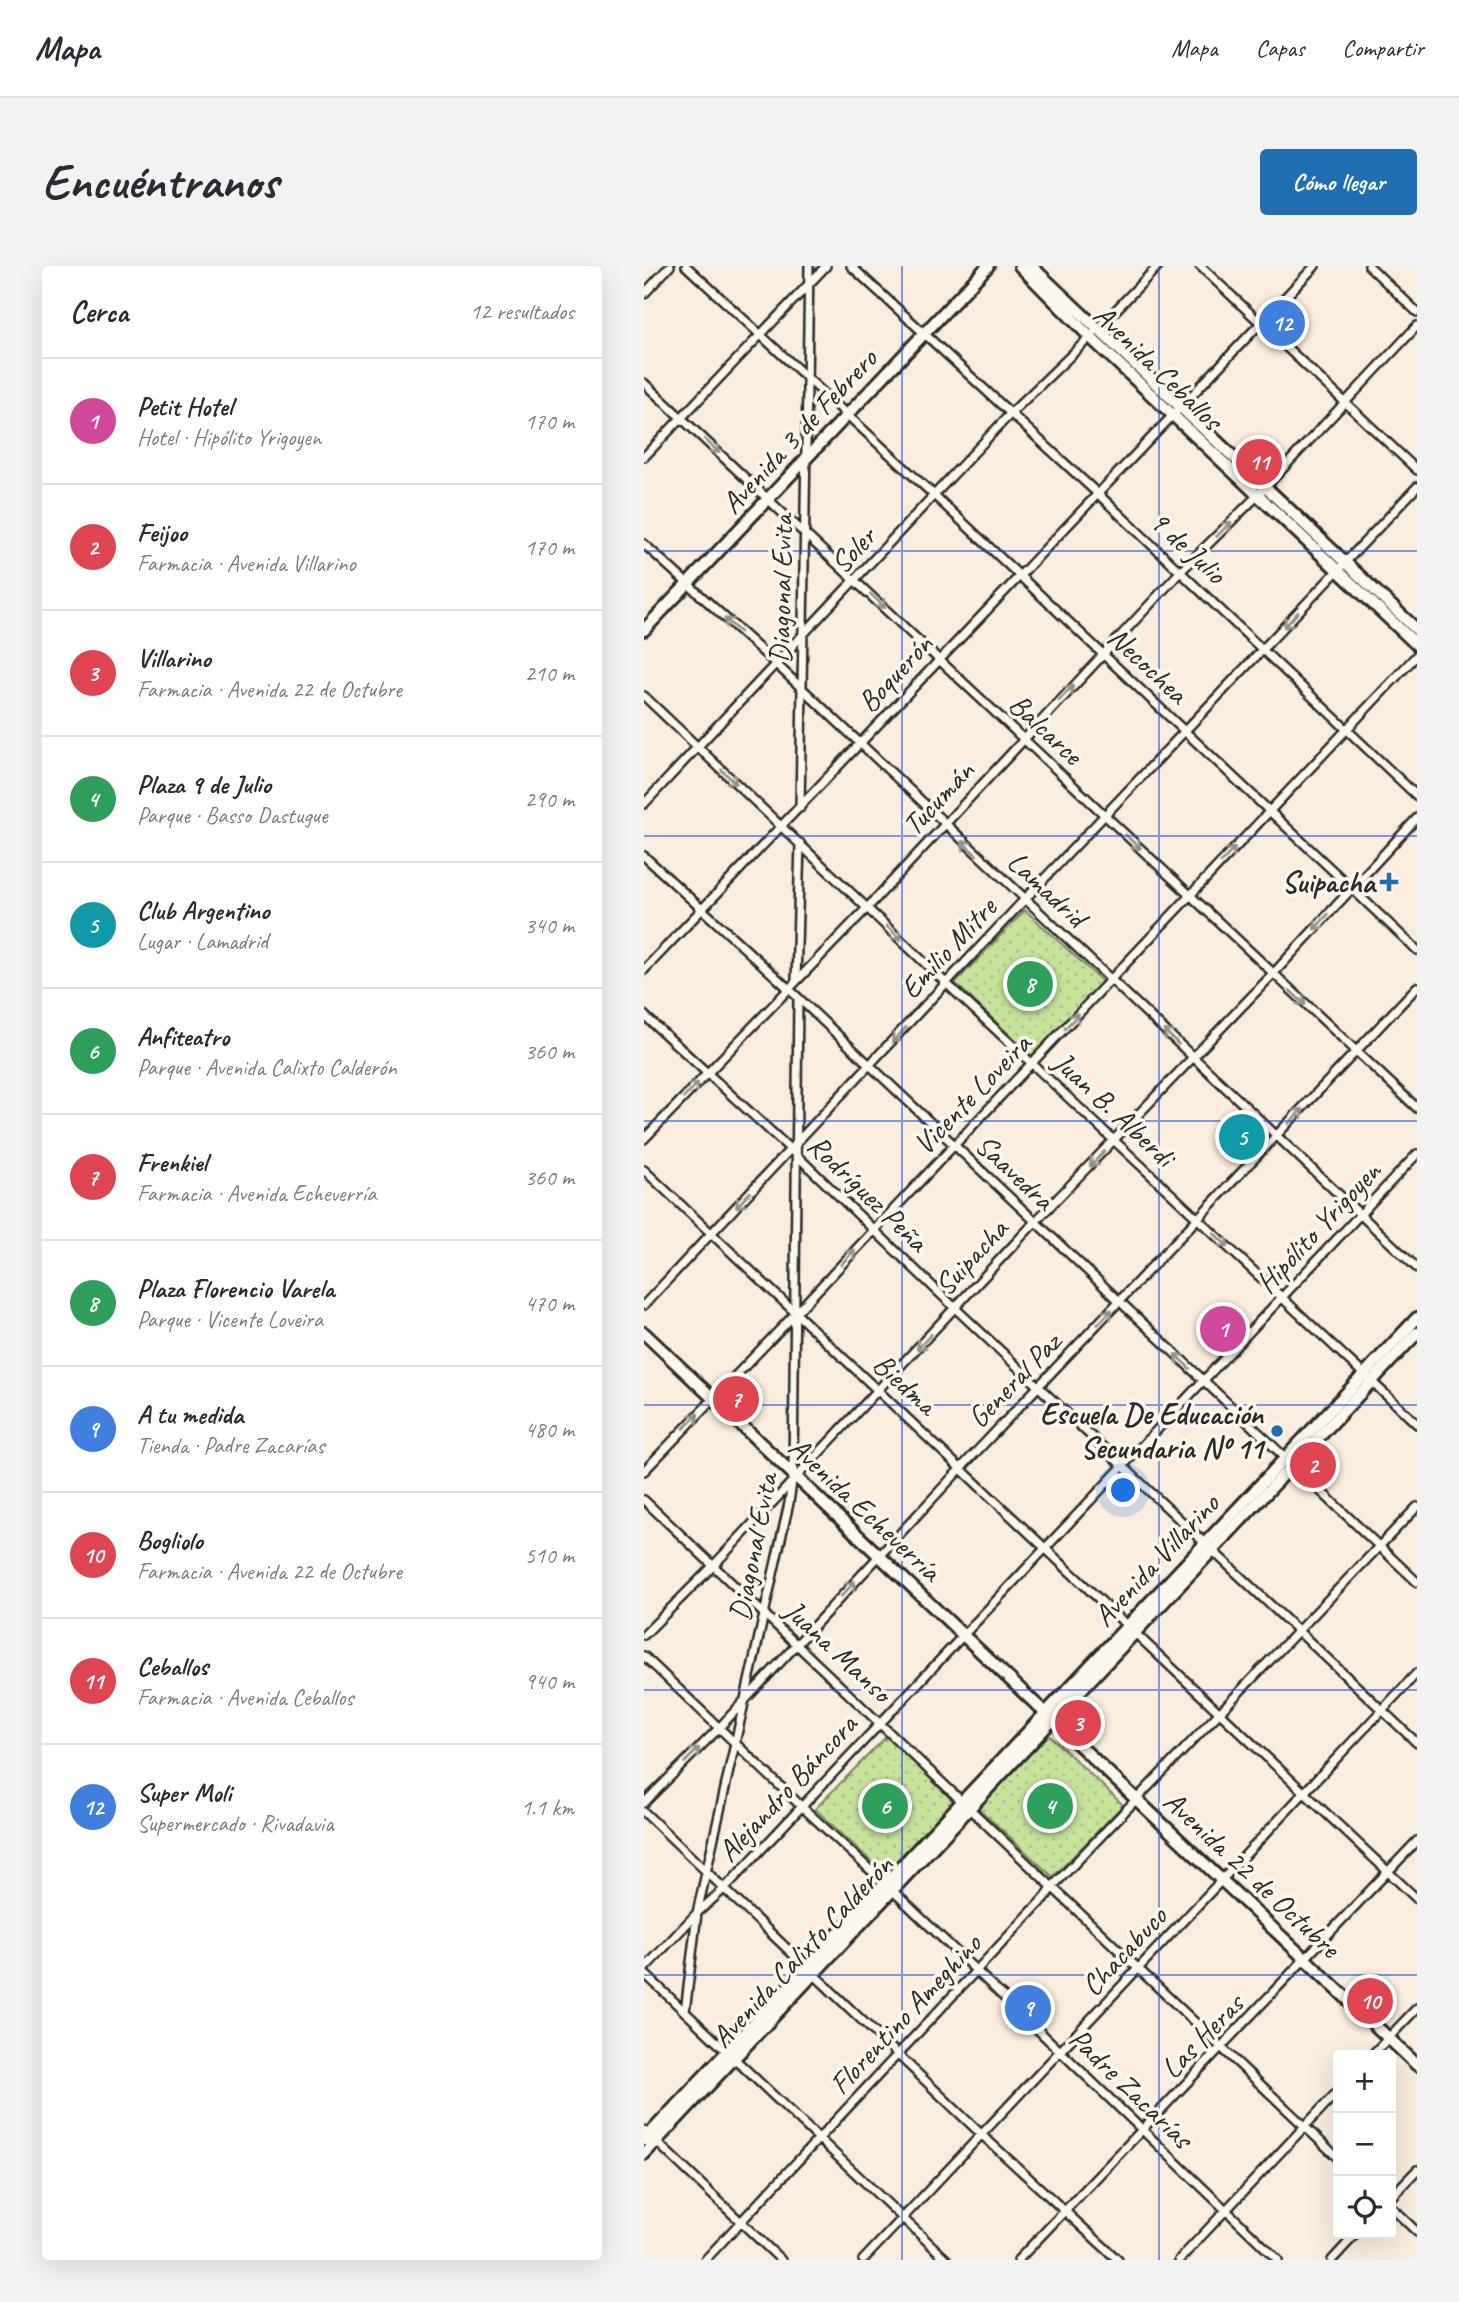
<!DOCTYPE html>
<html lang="es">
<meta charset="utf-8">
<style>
body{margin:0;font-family:Caveat,sans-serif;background:#f2f2f3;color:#2b2b33}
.controls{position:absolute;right:21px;bottom:21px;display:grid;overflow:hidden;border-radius:7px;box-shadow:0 7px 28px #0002}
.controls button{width:63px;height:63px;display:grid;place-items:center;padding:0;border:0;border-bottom:2px solid #e1e1e2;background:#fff;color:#2b2b33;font:35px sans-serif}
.you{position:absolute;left:480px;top:1225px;width:24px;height:24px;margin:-18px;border:5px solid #fff;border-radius:50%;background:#1a73e8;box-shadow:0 0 0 10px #1a73e833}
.badge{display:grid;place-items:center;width:46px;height:46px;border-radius:50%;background:#1f6fb2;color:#fff;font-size:23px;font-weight:700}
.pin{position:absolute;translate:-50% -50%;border:4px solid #fff;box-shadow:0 2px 7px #0006}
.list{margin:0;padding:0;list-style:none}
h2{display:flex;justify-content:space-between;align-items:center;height:91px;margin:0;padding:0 28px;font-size:30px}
h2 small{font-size:23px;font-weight:400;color:#7c7c81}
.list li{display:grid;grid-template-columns:46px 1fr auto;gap:21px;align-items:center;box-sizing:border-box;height:126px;padding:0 28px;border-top:2px solid #e1e1e2}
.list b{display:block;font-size:26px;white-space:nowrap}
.list p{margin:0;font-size:23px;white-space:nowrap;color:#7c7c81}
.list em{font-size:23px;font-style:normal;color:#7c7c81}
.icon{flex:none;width:38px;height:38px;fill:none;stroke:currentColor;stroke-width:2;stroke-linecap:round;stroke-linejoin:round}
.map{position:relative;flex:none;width:773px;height:1994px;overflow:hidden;border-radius:7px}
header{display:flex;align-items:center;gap:42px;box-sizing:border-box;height:98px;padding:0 35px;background:#fff;border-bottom:2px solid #e1e1e2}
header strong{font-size:33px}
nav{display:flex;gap:38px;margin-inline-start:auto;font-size:24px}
.intro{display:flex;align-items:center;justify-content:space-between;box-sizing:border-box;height:168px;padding:0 42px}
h1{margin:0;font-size:49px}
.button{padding:18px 32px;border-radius:7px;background:#1f6fb2;color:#fff;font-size:24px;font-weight:700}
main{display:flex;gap:42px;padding:0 42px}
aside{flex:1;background:#fff;border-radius:7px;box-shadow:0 7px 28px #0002}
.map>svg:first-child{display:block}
</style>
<header>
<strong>Mapa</strong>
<nav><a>Mapa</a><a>Capas</a><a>Compartir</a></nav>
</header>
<div class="intro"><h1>Encuéntranos</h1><a class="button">Cómo llegar</a></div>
<main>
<aside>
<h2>Cerca<small>12 resultados</small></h2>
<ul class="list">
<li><span class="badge" style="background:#d1479c">1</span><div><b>Petit Hotel</b><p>Hotel · Hipólito Yrigoyen</p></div><em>170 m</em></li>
<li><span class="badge" style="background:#e0444e">2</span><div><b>Feijoo</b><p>Farmacia · Avenida Villarino</p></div><em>170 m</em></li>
<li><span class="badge" style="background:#e0444e">3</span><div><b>Villarino</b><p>Farmacia · Avenida 22 de Octubre</p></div><em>210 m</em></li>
<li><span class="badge" style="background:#2e9e5b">4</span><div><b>Plaza 9 de Julio</b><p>Parque · Basso Dastugue</p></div><em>290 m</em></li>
<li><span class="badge" style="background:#0f9aa8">5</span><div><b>Club Argentino</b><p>Lugar · Lamadrid</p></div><em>340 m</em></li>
<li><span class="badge" style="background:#2e9e5b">6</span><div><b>Anfiteatro</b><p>Parque · Avenida Calixto Calderón</p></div><em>360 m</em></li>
<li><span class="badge" style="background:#e0444e">7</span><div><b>Frenkiel</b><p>Farmacia · Avenida Echeverría</p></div><em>360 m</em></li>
<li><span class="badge" style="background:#2e9e5b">8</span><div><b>Plaza Florencio Varela</b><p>Parque · Vicente Loveira</p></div><em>470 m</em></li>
<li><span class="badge" style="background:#3f7fe0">9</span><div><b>A tu medida</b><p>Tienda · Padre Zacarías</p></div><em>480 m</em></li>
<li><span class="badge" style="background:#e0444e">10</span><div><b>Bogliolo</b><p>Farmacia · Avenida 22 de Octubre</p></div><em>510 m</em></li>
<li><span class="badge" style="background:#e0444e">11</span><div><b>Ceballos</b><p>Farmacia · Avenida Ceballos</p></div><em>940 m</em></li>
<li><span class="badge" style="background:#3f7fe0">12</span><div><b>Super Moli</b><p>Supermercado · Rivadavia</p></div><em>1.1 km</em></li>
</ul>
</aside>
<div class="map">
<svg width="773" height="1994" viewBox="0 0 773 1994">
<defs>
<pattern id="grass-dots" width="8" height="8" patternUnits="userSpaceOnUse" patternTransform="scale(1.75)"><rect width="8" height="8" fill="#c7e399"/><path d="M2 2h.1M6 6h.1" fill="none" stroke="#abc384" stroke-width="1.8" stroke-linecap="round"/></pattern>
</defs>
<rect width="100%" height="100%" fill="#faeddd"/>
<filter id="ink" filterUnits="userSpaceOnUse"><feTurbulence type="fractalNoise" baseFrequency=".0143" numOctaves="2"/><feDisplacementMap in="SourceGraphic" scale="14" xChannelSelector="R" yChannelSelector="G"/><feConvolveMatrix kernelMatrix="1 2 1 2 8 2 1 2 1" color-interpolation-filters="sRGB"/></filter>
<g filter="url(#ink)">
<!-- grass -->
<path fill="url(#grass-dots)" stroke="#798762" stroke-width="2" d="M 381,644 L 461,718 L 389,791 L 311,717 Z
M 405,1469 L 479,1539 L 409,1611 L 334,1542 Z
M 243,1470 L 310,1536 L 240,1607 L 171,1543 Z"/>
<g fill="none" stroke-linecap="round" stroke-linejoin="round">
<!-- street casing -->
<g stroke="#2b2b2b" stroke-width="12">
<path id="street" d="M 42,0 L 291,230 L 773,684
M 207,0 L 453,227 L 773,530
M 556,0 L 773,204
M 725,0 L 773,46
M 0,28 L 26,0
M 0,117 L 773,842
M 0,191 L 182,0
M 0,278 L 132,398 L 773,1002
M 0,430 L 303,718 L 773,1158
M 0,538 L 367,147 L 446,71 L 514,0
M 156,542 L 165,0
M 0,590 L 145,723 L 773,1316
M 0,704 L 671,0
M 152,715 L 156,577
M 0,749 L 146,883 L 311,1042 L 773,1477
M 0,873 L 224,641 L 537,305 L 614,229 L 773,60
M 0,904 L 773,1633
M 0,1039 L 381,633 L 773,221
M 0,1205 L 150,1049 L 773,389
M 0,1234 L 694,1892
M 0,1369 L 70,1299 L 391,956 L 629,708 L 773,552
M 0,1390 L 157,1540 L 248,1624 L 634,1994
M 0,1537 L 75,1462 L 317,1202 L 773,721
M 0,1546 L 337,1868 L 474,1994
M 0,1703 L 53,1647 L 81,1622 L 773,888
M 0,1707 L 303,1994
M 41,1746 L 53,1647 L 145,1237 L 149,1209 L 154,732
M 728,1789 L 773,1742
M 0,1864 L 137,1994
M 747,1931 L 773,1904
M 747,1941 L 773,1966
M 61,1994 L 403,1629 L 409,1620 L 773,1241
M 219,1994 L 773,1407
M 374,1994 L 773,1575
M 535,1994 L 694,1825
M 688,1994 L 712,1968"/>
</g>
<!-- secondary casing -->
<g stroke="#2b2b2b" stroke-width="16">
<path id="secondary" d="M 376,0 L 446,71 L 773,379
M 387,0 L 773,364
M 0,364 L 344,0
M 0,1067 L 773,1799
M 0,1874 L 773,1052
M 0,1888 L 773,1067"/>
</g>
<!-- street -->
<use href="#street" stroke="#fbf7ec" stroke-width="7"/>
<!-- secondary -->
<use href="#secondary" stroke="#fbf7ec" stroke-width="10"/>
</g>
<!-- one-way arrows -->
<defs><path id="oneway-shaft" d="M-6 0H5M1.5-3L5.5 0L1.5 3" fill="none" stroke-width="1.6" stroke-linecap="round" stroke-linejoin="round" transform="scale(1.75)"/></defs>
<g stroke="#93918c">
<use href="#oneway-shaft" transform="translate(68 180) rotate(43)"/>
<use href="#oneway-shaft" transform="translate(580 263) rotate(-45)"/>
<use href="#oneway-shaft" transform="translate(234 335) rotate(44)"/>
<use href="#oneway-shaft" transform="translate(647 354) rotate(133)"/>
<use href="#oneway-shaft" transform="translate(88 359) rotate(-138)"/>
<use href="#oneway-shaft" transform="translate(422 427) rotate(-47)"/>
<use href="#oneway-shaft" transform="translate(85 511) rotate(43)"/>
<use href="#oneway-shaft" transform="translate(489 576) rotate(44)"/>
<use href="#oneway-shaft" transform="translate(325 582) rotate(-137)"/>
<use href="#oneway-shaft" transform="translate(584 589) rotate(-47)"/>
<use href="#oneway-shaft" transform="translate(677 656) rotate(133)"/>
<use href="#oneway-shaft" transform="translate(250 667) rotate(44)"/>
<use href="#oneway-shaft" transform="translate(654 732) rotate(43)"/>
<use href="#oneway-shaft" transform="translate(428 755) rotate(-47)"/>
<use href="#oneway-shaft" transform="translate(255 769) rotate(133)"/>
<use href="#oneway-shaft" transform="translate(527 771) rotate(-136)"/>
<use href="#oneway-shaft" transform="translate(47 824) rotate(-46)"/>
<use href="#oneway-shaft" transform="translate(652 850) rotate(-46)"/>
<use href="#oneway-shaft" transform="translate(453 893) rotate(134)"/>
<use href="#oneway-shaft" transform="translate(99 934) rotate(133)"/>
<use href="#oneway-shaft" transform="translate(577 974) rotate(43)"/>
<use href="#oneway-shaft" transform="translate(204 991) rotate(-47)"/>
<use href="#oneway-shaft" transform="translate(461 1051) rotate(-46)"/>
<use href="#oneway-shaft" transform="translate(280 1076) rotate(133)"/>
<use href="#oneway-shaft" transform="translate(538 1095) rotate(-136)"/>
<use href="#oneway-shaft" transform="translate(47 1155) rotate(-46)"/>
<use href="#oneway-shaft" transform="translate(204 1323) rotate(-47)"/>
<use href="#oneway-shaft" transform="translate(48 1489) rotate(-45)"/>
</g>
</g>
<!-- grid -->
<path fill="none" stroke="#1d4ed8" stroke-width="2" stroke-opacity="0.55" d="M 258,0 L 258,1994M 515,0 L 515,1994M 0,285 L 773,285M 0,570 L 773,570M 0,855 L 773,855M 0,1139 L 773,1139M 0,1424 L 773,1424M 0,1709 L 773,1709"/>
<!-- markers -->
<g fill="#1f6fb2" stroke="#fbf7ec" stroke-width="2.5">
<path d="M741.5 605.5h7v7h7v7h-7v7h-7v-7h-7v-7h7z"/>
<circle cx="633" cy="1165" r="7"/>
</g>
<g text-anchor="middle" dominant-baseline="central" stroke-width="7" stroke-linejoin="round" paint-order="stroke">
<!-- street labels -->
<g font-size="30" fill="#2b2b2b" stroke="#fbf7ec">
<text transform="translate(514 101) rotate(44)">Avenida Ceballos</text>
<text transform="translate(155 165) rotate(-47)">Avenida 3 de Febrero</text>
<text transform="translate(544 281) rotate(43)">9 de Julio</text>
<text transform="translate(209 284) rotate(-47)">Soler</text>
<text transform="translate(137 323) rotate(-89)">Diagonal Evita</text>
<text transform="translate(504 399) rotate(43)">Necochea</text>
<text transform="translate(251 407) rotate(-47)">Boquerón</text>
<text transform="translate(402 463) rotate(43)">Balcarce</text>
<text transform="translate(294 532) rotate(-47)">Tucumán</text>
<text transform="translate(403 623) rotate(43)">Lamadrid</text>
<text transform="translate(304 682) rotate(-47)">Emilio Mitre</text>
<text transform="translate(328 828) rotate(-46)">Vicente Loveira</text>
<text transform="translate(470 843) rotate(43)">Juan B. Alberdi</text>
<text transform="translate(371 906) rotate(43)">Saavedra</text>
<text transform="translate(224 927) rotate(44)">Rodríguez Peña</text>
<text transform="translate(674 961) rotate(-47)">Hipólito Yrigoyen</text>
<text transform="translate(327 991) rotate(-47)">Suipacha</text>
<text transform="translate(370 1114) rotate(-46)">General Paz</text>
<text transform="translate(261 1118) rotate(43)">Biedma</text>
<text transform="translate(221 1243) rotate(43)">Avenida Echeverría</text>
<text transform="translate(109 1281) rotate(-79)">Diagonal Evita</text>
<text transform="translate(512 1294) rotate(-47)">Avenida Villarino</text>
<text transform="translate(194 1385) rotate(43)">Juana Manso</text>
<text transform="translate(143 1522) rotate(-47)">Alejandro Báncora</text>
<text transform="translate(608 1608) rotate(43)">Avenida 22 de Octubre</text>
<text transform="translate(158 1685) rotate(-47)">Avenida Calixto Calderón</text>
<text transform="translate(480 1685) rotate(-47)">Chacabuco</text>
<text transform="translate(261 1748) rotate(-47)">Florentino Ameghino</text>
<text transform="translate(558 1770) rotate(-46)">Las Heras</text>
<text transform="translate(487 1822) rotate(44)">Padre Zacarías</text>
</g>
<!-- poi labels -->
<g font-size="30" font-weight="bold" fill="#2b2b2b" stroke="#fbf7ec" text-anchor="end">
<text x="731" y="616">Suipacha</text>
<text x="619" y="1148">Escuela De Educación<tspan x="619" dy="34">Secundaria Nº 11</tspan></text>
</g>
</g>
</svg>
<div class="controls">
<button>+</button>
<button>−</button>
<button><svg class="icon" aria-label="locate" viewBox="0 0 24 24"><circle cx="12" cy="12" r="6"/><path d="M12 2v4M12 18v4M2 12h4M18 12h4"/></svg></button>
</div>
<div class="you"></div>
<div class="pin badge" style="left:579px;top:1063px;background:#d1479c">1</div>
<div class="pin badge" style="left:669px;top:1199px;background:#e0444e">2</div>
<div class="pin badge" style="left:434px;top:1457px;background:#e0444e">3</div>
<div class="pin badge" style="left:406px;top:1540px;background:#2e9e5b">4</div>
<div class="pin badge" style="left:598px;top:871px;background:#0f9aa8">5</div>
<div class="pin badge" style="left:241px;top:1540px;background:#2e9e5b">6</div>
<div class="pin badge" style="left:92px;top:1133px;background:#e0444e">7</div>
<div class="pin badge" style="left:386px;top:718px;background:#2e9e5b">8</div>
<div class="pin badge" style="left:384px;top:1742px;background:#3f7fe0">9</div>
<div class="pin badge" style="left:726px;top:1735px;background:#e0444e">10</div>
<div class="pin badge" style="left:615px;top:196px;background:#e0444e">11</div>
<div class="pin badge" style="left:638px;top:57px;background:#3f7fe0">12</div>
</div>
</main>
